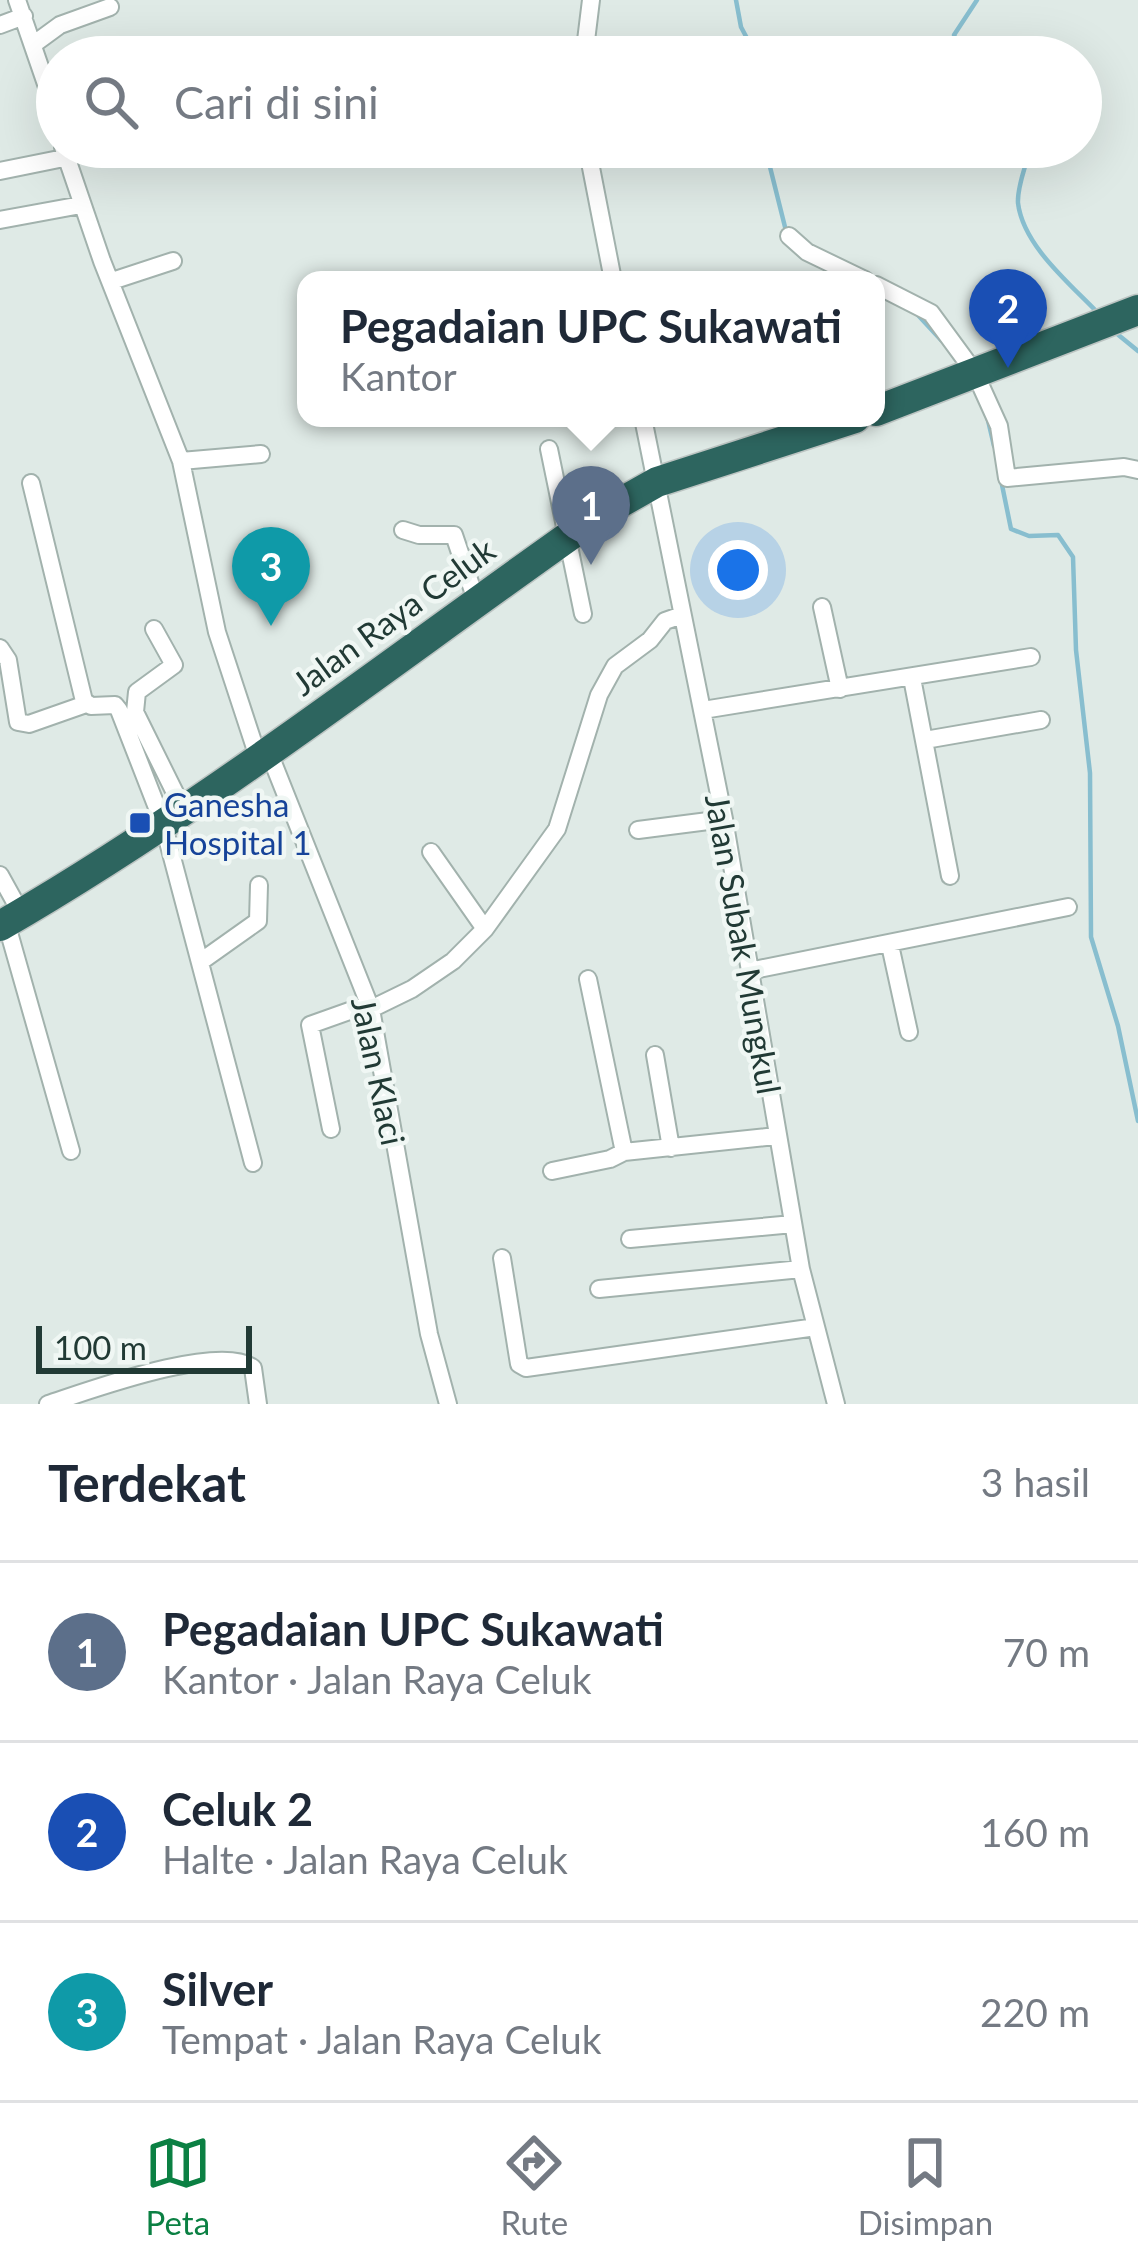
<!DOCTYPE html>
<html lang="id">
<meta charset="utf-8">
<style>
body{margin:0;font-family:Lato,sans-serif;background:#f2f2f3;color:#1f2937}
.scale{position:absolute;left:36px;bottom:30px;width:216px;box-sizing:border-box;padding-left:12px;border:6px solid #213a35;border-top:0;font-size:33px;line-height:42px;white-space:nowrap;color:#213a35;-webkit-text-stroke:9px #f0f7f4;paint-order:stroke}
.you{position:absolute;left:738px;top:570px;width:42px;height:42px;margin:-30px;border:9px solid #fff;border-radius:50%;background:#1a73e8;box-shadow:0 0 0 18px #1a73e833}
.badge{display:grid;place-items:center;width:78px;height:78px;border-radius:50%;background:#0b8043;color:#fff;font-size:39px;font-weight:700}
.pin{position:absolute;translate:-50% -99px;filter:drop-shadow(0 3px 6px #0008)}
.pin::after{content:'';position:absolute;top:63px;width:42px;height:36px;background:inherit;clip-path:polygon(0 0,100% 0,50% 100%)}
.popup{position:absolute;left:297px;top:271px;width:588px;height:156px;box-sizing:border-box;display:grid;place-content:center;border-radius:24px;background:#fff;filter:drop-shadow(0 3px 9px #0005);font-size:39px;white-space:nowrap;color:#747a83}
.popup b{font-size:45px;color:#1f2937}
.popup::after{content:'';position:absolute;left:50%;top:100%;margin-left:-24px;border:24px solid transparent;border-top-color:#fff}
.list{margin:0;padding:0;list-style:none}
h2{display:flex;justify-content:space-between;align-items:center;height:156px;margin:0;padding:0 48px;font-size:51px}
h2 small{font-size:39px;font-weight:400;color:#747a83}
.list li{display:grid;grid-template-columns:78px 1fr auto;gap:36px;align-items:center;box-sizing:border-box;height:180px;padding:0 48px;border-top:3px solid #e0e1e3}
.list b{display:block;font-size:45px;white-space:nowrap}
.list p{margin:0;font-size:39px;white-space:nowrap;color:#747a83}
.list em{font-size:39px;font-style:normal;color:#747a83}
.icon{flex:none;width:66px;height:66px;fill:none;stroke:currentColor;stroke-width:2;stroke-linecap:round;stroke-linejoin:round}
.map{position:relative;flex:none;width:1138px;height:1404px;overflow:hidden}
.search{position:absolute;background:#fff;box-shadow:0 12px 48px #0002;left:36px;right:36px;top:36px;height:132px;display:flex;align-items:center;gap:30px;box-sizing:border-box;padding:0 42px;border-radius:66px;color:#747a83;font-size:45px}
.sheet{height:696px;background:#fff}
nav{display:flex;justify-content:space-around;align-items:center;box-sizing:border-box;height:168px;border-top:3px solid #e0e1e3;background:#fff;font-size:33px;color:#747a83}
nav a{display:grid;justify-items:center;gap:6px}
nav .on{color:#0b8043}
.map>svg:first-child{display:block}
</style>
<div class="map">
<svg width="1138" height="1404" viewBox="0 0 1138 1404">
<rect width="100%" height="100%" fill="#dfeae6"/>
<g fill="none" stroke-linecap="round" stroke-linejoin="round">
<!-- stream -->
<path stroke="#88becf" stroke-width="4.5" d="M 736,0 L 741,27 L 757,57
M 964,57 L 954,35 L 977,0
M 773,147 L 769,163 L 787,235
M 1030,147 C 1027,165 1017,185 1018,203 C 1023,245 1069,283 1096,311
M 916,313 L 941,340
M 1116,333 L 1138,351
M 987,416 L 994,446
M 1001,480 L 1011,529 L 1029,536 L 1058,535 L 1073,557 L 1076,650 L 1090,773 L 1091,937 L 1118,1026 L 1138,1121"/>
<!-- street casing -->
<g stroke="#a2b2ad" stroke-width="20">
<path id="street" d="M 17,0 L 57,116
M 0,25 L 24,16
M 34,44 L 60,25 L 110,7
M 584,57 L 591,0
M 63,147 L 102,261 L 181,461 L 217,632 L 258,757
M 587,147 L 613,280
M 0,171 L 64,158
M 0,220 L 81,205
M 789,236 L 807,252 L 865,280
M 112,281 L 173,261
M 876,285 L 931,313 L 975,373 L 999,426 L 1007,478 L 1124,467 L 1138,470
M 643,418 L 724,819 L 801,1269 L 836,1404
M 549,449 L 583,614
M 181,461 L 261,454
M 31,483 L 84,701 L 91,706 L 115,705 L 119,710 L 163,823 L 253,1163
M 403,530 L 419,535 L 454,535 L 477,603
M 822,607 L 840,689
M 154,629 L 174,665 L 137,692 L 135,712 L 183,809
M 0,648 L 8,660 L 18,722 L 29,724 L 86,704
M 912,678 L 950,876
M 703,710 L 1031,657
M 925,740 L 1041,720
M 268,750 L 371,1009 L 429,1334 L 448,1404
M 638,830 L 724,819
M 431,852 L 485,929
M 0,875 L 21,913
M 6,922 L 71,1151
M 890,945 L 909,1032
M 203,960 L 258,921 L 259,885
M 749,971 L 1068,907
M 588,979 L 624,1152
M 371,1009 L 412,989 L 453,961 L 485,929 L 557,829 L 599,695 L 615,666 L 650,640 L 665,621 L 682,615
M 655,1055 L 671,1148
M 331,1129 L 310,1025 L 369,1004
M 552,1171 L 610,1159 L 624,1152 L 776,1136
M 630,1239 L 793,1224
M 502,1258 L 519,1364 L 526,1368 L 816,1327
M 599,1289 L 801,1269
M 48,1404 C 88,1391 221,1342 253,1368 L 258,1404"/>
</g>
<!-- highway casing -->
<g stroke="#bcc4c2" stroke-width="33">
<path id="highway" d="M 876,411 L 1138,310
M 0,926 C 211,804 403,652 602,513 L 657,482 L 855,418"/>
</g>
<!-- street -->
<use href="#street" stroke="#fff" stroke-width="16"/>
<!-- highway -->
<use href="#highway" stroke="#2d655f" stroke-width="30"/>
</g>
<!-- markers -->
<rect fill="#1a4fb4" stroke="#f0f7f4" stroke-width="4.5" x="128" y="811" width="24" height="24" rx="6"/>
<g text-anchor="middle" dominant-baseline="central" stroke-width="9" stroke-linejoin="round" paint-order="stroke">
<!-- street labels -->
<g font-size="33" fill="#213a35" stroke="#f0f7f4">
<text transform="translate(393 616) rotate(-36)">Jalan Raya Celuk</text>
<text transform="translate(744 944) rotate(80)">Jalan Subak Mungkul</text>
<text transform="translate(379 1071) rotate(78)">Jalan Klaci</text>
</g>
<!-- transit labels -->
<g font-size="33" fill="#164399" stroke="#f0f7f4" text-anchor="start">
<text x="164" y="804">Ganesha<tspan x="164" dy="38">Hospital 1</tspan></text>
</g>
</g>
</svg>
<div class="scale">100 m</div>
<div class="you"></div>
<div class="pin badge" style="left:591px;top:565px;background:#5c6f8a">1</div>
<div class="popup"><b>Pegadaian UPC Sukawati</b>Kantor</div>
<div class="pin badge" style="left:1008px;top:368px;background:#1a4fb4">2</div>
<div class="pin badge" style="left:271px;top:626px;background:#0f9aa8">3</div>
<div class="search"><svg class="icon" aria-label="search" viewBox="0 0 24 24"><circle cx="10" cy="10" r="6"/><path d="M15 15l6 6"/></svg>Cari di sini</div>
</div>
<section class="sheet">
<h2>Terdekat<small>3 hasil</small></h2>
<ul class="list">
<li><span class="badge" style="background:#5c6f8a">1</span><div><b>Pegadaian UPC Sukawati</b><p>Kantor · Jalan Raya Celuk</p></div><em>70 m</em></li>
<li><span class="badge" style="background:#1a4fb4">2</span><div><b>Celuk 2</b><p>Halte · Jalan Raya Celuk</p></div><em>160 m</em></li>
<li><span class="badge" style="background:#0f9aa8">3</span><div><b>Silver</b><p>Tempat · Jalan Raya Celuk</p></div><em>220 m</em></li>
</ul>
</section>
<nav>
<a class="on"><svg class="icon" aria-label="map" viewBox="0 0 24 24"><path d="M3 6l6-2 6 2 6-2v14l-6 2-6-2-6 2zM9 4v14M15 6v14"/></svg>Peta</a>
<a><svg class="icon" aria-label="directions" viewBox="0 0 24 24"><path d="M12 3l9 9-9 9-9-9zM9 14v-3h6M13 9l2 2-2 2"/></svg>Rute</a>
<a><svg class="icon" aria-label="saved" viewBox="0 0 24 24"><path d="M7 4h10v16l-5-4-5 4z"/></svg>Disimpan</a>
</nav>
